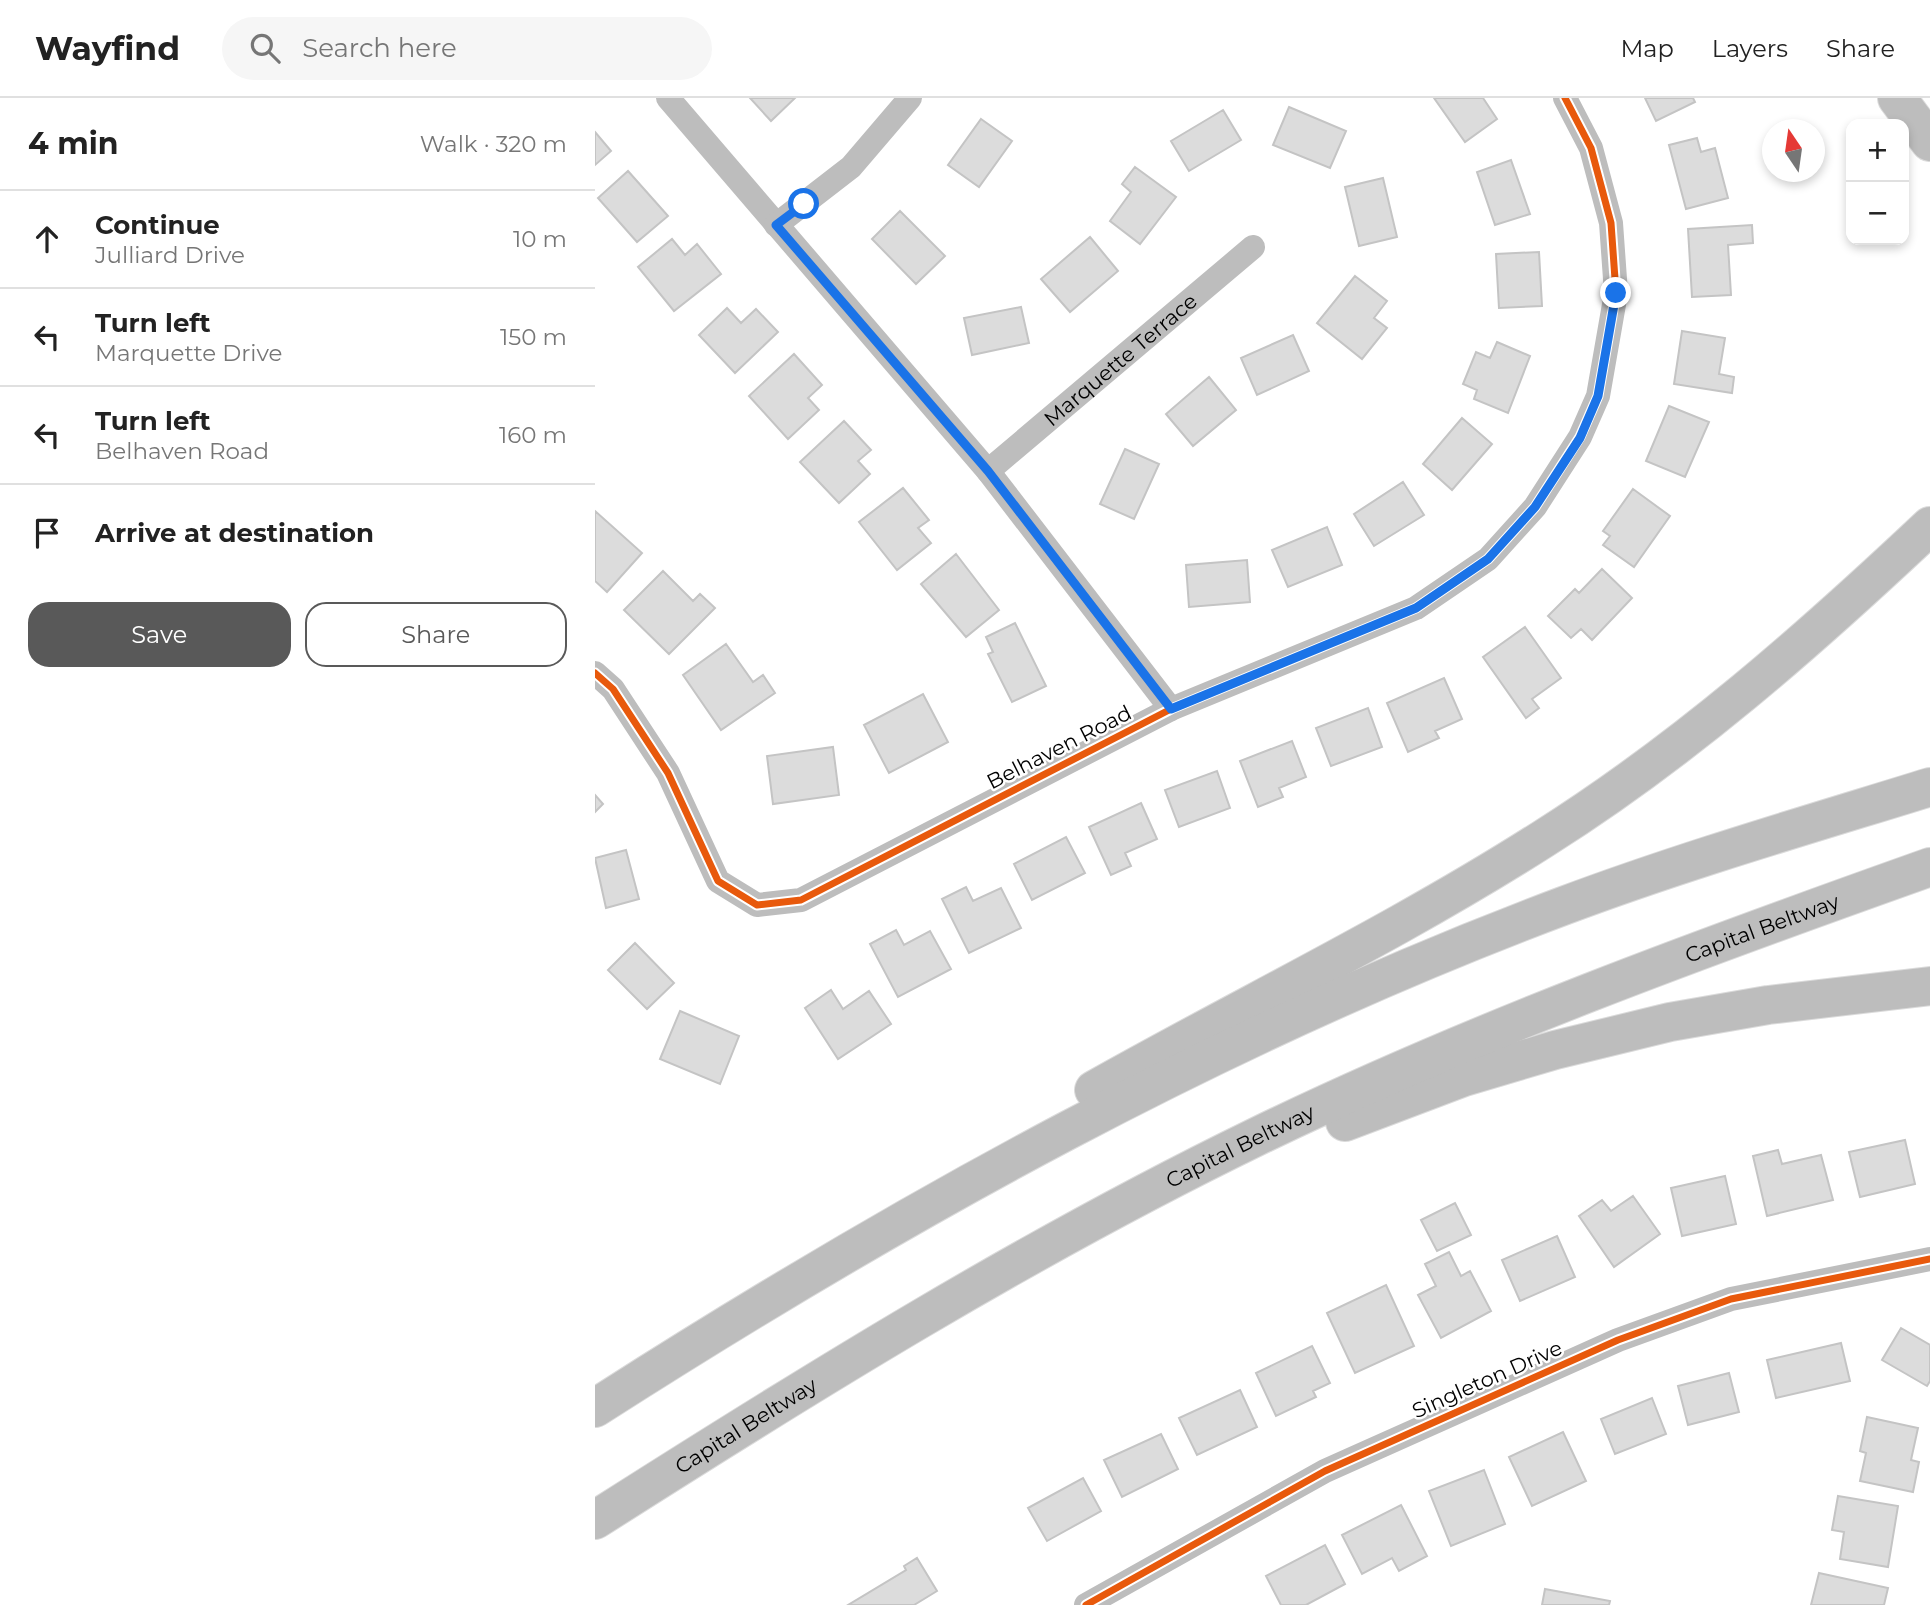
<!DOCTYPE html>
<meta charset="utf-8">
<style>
body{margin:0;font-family:Montserrat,sans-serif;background:#f6f6f6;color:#222}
.controls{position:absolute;right:21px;top:21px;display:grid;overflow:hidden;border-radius:14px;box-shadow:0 4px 10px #0003}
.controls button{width:63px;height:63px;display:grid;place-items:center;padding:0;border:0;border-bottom:2px solid #e0e0e0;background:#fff;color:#222;font:35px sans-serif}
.compass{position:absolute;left:1167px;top:21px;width:63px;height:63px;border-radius:50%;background:#fff;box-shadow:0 4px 10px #0003;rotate:347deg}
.stop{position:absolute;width:21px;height:21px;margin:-16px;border:5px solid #1a73e8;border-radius:50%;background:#fff}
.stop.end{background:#1a73e8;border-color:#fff;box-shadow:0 2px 7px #0008}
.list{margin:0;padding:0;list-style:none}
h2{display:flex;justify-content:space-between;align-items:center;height:91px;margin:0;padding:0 28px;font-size:30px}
h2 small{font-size:23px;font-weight:400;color:#767676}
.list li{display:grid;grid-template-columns:46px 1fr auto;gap:21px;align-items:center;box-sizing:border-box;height:98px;padding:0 28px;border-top:2px solid #e0e0e0}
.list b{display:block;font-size:26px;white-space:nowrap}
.list p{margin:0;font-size:23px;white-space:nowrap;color:#767676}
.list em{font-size:23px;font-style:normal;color:#767676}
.actions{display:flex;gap:14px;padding:21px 28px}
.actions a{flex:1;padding:16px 0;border:2px solid #595959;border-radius:21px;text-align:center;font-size:24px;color:#595959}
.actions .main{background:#595959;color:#fff}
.icon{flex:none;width:38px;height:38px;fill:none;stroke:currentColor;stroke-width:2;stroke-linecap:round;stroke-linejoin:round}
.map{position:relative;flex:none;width:1335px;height:1507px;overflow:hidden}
header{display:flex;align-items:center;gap:42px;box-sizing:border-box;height:98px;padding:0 35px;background:#fff;border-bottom:2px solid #e0e0e0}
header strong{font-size:33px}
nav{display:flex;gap:38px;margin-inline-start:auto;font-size:24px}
.search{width:490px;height:63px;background:#f6f6f6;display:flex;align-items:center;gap:18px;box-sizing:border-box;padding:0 24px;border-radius:38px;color:#767676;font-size:26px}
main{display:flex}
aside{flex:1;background:#fff}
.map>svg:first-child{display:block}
</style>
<header>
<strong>Wayfind</strong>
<div class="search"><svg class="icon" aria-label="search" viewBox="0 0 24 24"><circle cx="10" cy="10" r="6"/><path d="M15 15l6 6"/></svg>Search here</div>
<nav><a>Map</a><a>Layers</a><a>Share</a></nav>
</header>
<main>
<aside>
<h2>4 min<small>Walk · 320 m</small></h2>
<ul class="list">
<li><svg class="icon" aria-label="ahead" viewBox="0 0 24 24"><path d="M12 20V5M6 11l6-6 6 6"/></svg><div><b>Continue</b><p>Julliard Drive</p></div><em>10 m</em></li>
<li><svg class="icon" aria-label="left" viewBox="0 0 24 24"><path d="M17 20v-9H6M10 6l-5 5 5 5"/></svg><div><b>Turn left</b><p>Marquette Drive</p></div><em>150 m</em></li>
<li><svg class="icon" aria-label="left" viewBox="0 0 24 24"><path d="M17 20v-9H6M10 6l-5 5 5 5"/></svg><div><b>Turn left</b><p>Belhaven Road</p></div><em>160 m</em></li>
<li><svg class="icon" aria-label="arrive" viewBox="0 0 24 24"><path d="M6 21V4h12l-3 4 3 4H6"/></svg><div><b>Arrive at destination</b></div></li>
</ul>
<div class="actions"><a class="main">Save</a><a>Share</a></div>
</aside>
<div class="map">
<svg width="1335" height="1507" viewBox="0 0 1335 1507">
<rect width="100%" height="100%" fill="#fff"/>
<!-- building -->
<path fill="#dcdcdc" stroke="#c4c4c4" stroke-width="2" d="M 155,0 L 200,0 L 176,23 Z
M 839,0 L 888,0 L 902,21 L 870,44 Z
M 1050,0 L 1098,0 L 1100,4 L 1061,23 Z
M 694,9 L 751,33 L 735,70 L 678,47 Z
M 628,12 L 646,42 L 594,73 L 576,43 Z
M 386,21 L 417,43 L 384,89 L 353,67 Z
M 0,34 L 16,53 L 0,67 Z
M 1102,40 L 1106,54 L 1120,50 L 1133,100 L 1091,111 L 1074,47 Z
M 916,62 L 935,116 L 900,127 L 882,74 Z
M 540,69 L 581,99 L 545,146 L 515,123 L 536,94 L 527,86 Z
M 33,73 L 73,118 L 42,144 L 3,100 Z
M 788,80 L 802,139 L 764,148 L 750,89 Z
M 305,113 L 350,158 L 321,186 L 277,141 Z
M 1157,127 L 1158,145 L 1133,147 L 1136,197 L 1097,199 L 1093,131 Z
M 495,139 L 523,173 L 475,214 L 446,181 Z
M 77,141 L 90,157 L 102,146 L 126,176 L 79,213 L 43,169 Z
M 944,154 L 947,208 L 904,210 L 901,156 Z
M 760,178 L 792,203 L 779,220 L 792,230 L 767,261 L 722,225 Z
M 426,209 L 434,245 L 377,257 L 369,220 Z
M 132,210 L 146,225 L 161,211 L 183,234 L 140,275 L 104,237 Z
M 1087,233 L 1130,240 L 1124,276 L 1139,279 L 1137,295 L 1079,286 Z
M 698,237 L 714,273 L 662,297 L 646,260 Z
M 902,244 L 935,258 L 913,315 L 879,301 L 882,292 L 868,286 L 881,254 L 895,260 Z
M 199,256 L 227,287 L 213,300 L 224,312 L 193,341 L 154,298 Z
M 614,279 L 641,312 L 598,348 L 571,316 Z
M 1074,308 L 1114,324 L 1090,379 L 1051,363 Z
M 867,320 L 897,346 L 857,392 L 828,366 Z
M 249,323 L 276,352 L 263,363 L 275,376 L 244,405 L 205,364 Z
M 530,351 L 564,366 L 539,421 L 505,406 Z
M 808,384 L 829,417 L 779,448 L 759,416 Z
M 308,390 L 334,422 L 323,430 L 336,445 L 302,472 L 264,424 Z
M 1038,391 L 1075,418 L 1039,469 L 1008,447 L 1015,438 L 1008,433 Z
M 0,413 L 47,455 L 12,494 L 0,483 Z
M 732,429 L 747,467 L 693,489 L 677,452 Z
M 361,456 L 404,512 L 371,539 L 326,486 Z
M 652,462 L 655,504 L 594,509 L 591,467 Z
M 1007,471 L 1037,500 L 997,542 L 986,531 L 976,540 L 953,518 L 980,491 L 984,495 Z
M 68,473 L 98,503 L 105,496 L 120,510 L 74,556 L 29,512 Z
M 420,525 L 451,588 L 417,604 L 393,556 L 398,554 L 391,539 Z
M 930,529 L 966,580 L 937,601 L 944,610 L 931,620 L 888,559 Z
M 131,546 L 158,584 L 168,577 L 180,595 L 126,632 L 88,577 Z
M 849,580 L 867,621 L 840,633 L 844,640 L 813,654 L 792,605 Z
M 328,596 L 353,644 L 294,675 L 269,627 Z
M 773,610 L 787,649 L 736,668 L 721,630 Z
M 697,643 L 711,679 L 684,690 L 688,699 L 663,709 L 645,663 Z
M 238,649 L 244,697 L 178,706 L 172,658 Z
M 622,673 L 635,710 L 584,729 L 570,692 Z
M 0,697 L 8,706 L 0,714 Z
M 546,705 L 562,741 L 530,755 L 536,768 L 516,777 L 494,729 Z
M 471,739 L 490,775 L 437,802 L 419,766 Z
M 31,752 L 44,801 L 11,810 L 0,760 Z
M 371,789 L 378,803 L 406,790 L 426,830 L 374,855 L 347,801 Z
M 301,832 L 309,847 L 335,833 L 356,871 L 303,899 L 275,846 Z
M 40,845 L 79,885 L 52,911 L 13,872 Z
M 236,892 L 248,911 L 274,893 L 296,926 L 243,961 L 210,910 Z
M 85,913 L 144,938 L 125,986 L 65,961 Z
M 1310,1042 L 1320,1086 L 1265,1099 L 1254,1054 Z
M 1183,1052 L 1187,1066 L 1226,1057 L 1238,1102 L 1172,1118 L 1158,1058 Z
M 1130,1078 L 1141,1126 L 1087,1138 L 1076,1090 Z
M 1038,1098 L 1065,1136 L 1019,1169 L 984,1118 L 1007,1102 L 1016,1113 Z
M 860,1105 L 876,1137 L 842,1153 L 826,1122 Z
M 962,1138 L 980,1179 L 925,1203 L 907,1162 Z
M 854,1154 L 866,1178 L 875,1173 L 896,1213 L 846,1240 L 823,1197 L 841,1188 L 830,1166 Z
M 791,1187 L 819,1248 L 760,1275 L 732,1215 Z
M 1306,1230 L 1335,1247 L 1335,1283 L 1332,1288 L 1287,1262 Z
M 1246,1245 L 1255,1283 L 1181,1300 L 1172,1262 Z
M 717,1248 L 735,1285 L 718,1293 L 721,1299 L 681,1318 L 661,1275 Z
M 1134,1275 L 1144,1314 L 1093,1327 L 1083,1288 Z
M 645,1292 L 662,1329 L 602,1357 L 584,1320 Z
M 1057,1300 L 1071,1336 L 1020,1356 L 1006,1321 Z
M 1272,1319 L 1323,1330 L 1316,1362 L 1324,1364 L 1318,1394 L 1265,1383 L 1271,1355 L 1265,1353 Z
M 968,1334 L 991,1383 L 937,1408 L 914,1359 Z
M 566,1336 L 583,1371 L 527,1399 L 509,1362 Z
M 889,1372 L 910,1426 L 856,1448 L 834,1393 Z
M 488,1380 L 506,1413 L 452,1443 L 433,1410 Z
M 1243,1398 L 1303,1408 L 1293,1469 L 1245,1461 L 1249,1434 L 1237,1432 Z
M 806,1407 L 832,1458 L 804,1473 L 797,1460 L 767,1476 L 747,1437 Z
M 730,1447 L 750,1486 L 711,1507 L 686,1507 L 671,1478 Z
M 322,1460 L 342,1493 L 319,1507 L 253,1507 L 311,1472 L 309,1468 Z
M 1224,1475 L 1293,1490 L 1289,1507 L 1216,1507 Z
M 950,1491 L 1015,1503 L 1014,1507 L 947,1507 Z"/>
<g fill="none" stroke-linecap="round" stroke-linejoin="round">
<!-- primary casing -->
<g stroke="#dbdbdb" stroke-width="40">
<path id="primary" d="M 1302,0 L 1335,44"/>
</g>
<!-- motorway casing -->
<g stroke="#dbdbdb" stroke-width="40">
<g id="motorway">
<path d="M 499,992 C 648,908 804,833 948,741 C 1089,652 1214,542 1335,428"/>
<path d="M 750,1024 L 869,979 L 960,952 L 1075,924 L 1173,907 L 1335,888"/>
<path d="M 0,1310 C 306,1114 626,936 968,808 C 1088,763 1212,727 1335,689"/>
<path id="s2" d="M 0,1422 C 215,1285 431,1151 661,1039 C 879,933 1107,850 1335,769"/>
</g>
</g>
<!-- minor -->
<g stroke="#bdbdbd" stroke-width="24">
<path d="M 73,0 L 393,373 L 576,611"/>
<path d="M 181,127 L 256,69 L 315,0"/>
<path id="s1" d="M 393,373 L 658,149"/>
<path d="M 0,575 L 18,591 L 73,675 L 123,783 L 162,807 L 206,802 L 576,611 L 821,510 L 893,461 L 940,409 L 985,339 L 1003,298 L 1021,195 L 1016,125 L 996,50 L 970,0"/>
<path d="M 491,1507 L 730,1373 L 1023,1242 L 1136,1201 L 1335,1161"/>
</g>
<!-- primary -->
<use href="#primary" stroke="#bdbdbd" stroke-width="38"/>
<!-- motorway -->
<use href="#motorway" stroke="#bdbdbd" stroke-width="38"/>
<!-- cycleway casing -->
<g stroke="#fff" stroke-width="11">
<path id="cycleway" d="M 0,575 L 18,591 L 73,675 L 123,783 L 162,807 L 206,802 L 576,611 L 821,510 L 893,461 L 940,409 L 985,339 L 1003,298 L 1021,195 L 1016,125 L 996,50 L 970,0
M 491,1507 L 730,1373 L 1023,1242 L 1136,1201 L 1335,1161"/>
</g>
<!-- cycleway -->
<use href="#cycleway" stroke="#e8590c" stroke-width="7"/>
</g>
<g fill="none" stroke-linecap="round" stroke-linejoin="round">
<!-- route -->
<path stroke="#1a73e8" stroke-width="9" d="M 209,106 L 181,127 L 393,373 L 576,611 L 821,510 L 893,461 L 940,409 L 985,340 L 1003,298 L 1021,195"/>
</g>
<g text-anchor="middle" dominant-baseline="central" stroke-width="5" stroke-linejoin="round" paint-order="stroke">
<!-- street labels -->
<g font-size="21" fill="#000" stroke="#fff">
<text stroke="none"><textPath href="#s1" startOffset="173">Marquette Terrace</textPath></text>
<text transform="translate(464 649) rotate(-27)">Belhaven Road</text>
<text stroke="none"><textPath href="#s2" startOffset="1312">Capital Beltway</textPath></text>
<text stroke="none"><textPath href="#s2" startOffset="746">Capital Beltway</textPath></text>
<text transform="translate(892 1281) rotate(-24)">Singleton Drive</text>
<text stroke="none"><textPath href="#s2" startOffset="178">Capital Beltway</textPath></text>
</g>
</g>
</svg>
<div class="controls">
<button>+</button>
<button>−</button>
</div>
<svg class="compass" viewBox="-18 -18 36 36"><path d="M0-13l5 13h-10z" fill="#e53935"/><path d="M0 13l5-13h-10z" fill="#767676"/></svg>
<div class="stop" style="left:209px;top:106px"></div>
<div class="stop end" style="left:1021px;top:195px"></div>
</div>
</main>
